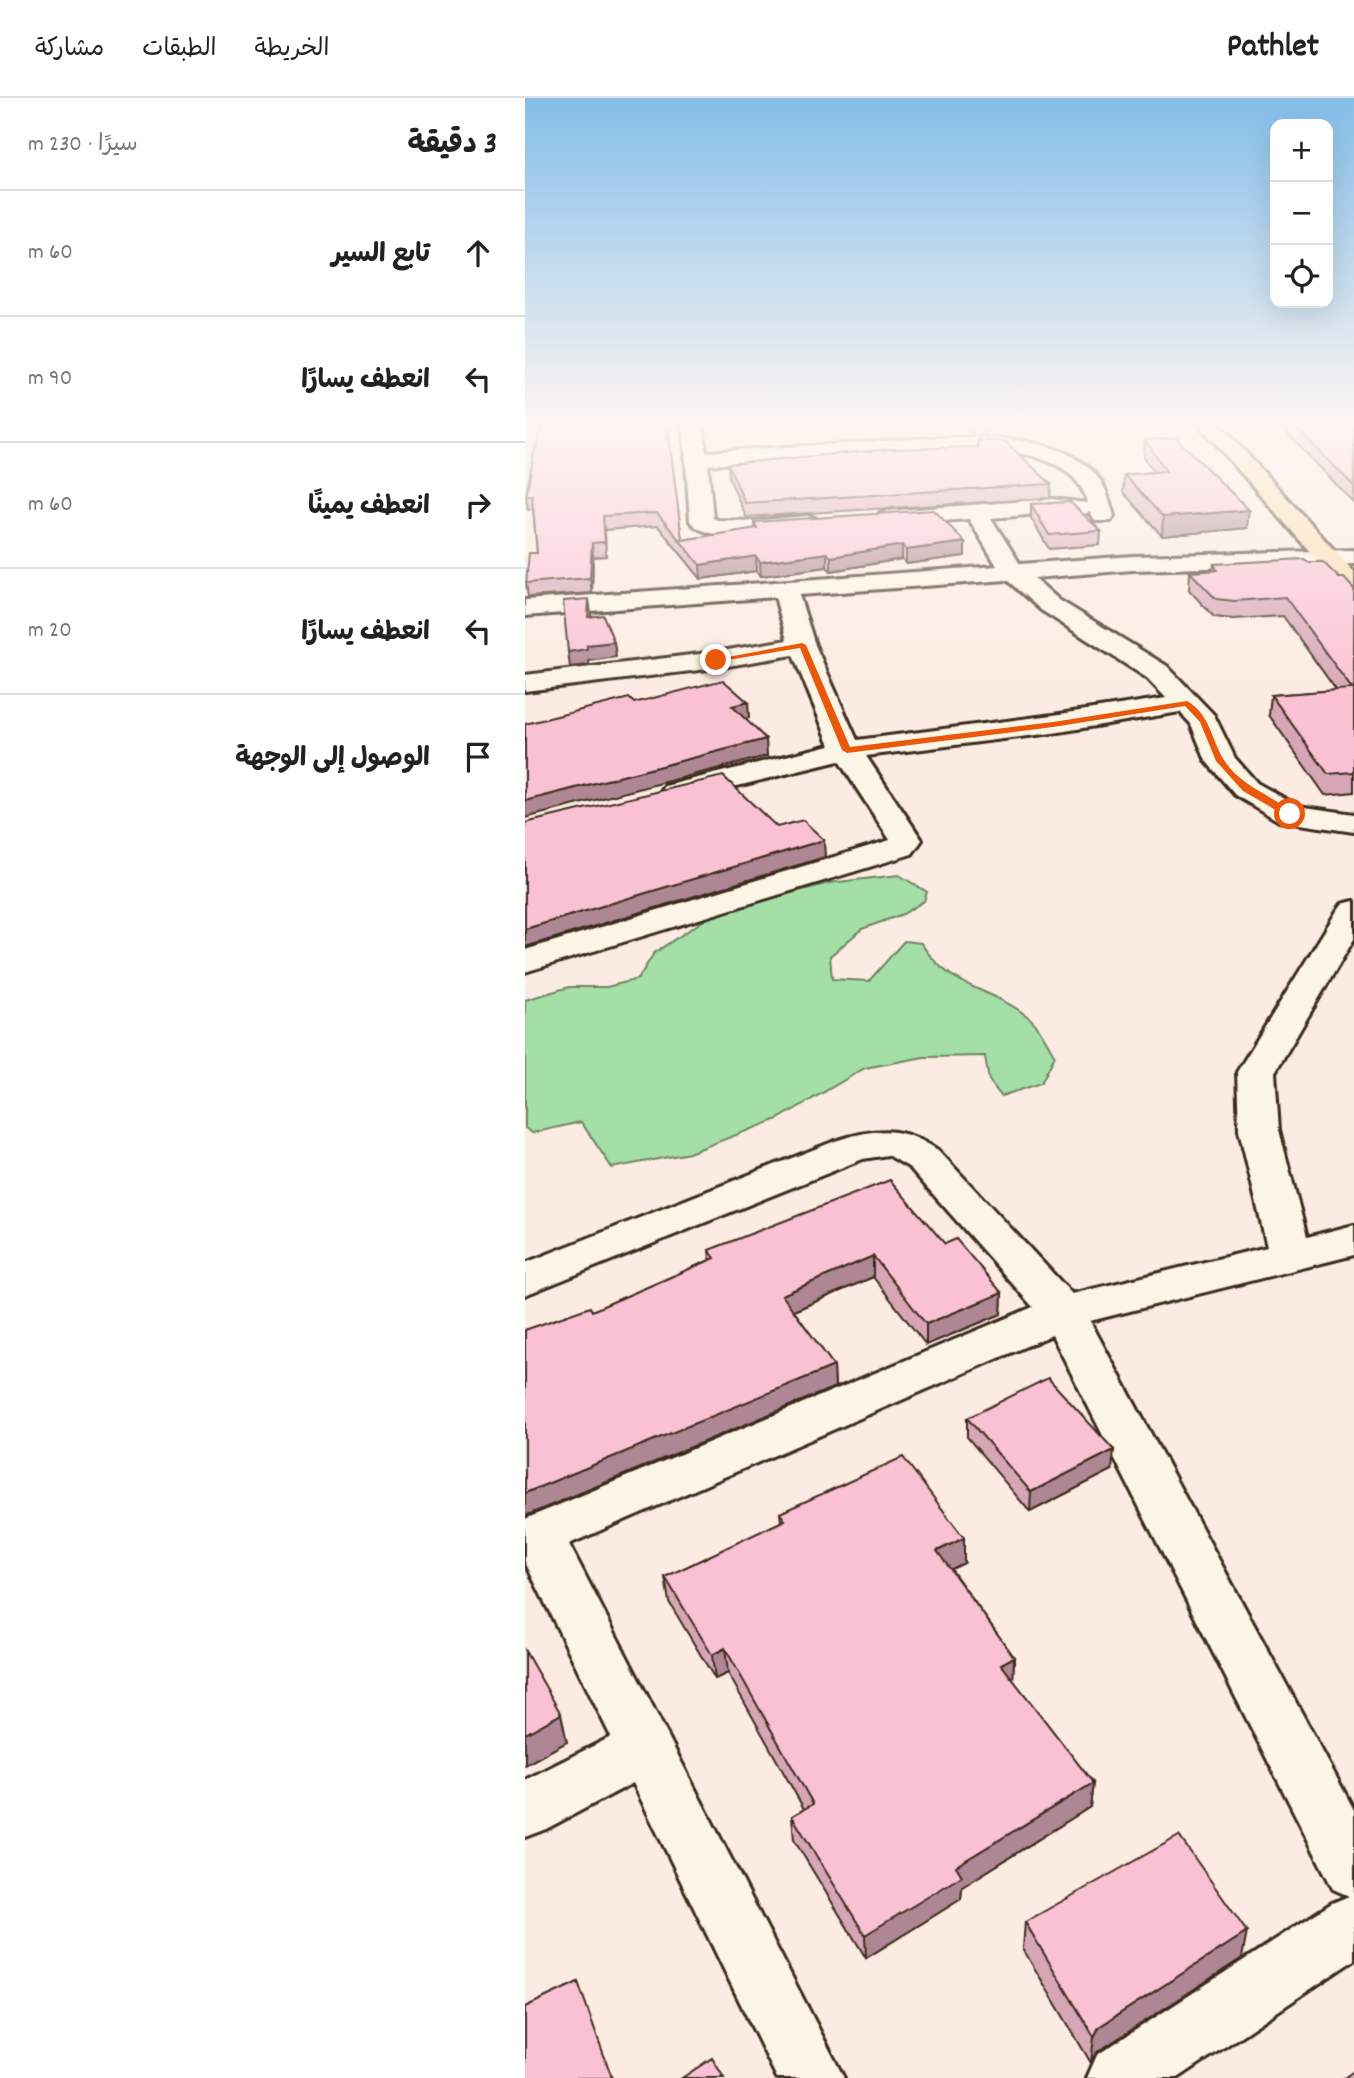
<!DOCTYPE html>
<html lang="ar">
<meta charset="utf-8">
<style>
body{margin:0;font-family:Dekko,"Playpen Sans Arabic",sans-serif;background:#f6f6f6;color:#222;direction:rtl}
.controls{position:absolute;right:21px;top:21px;display:grid;overflow:hidden;border-radius:14px;box-shadow:0 7px 28px #0002}
.controls button{width:63px;height:63px;display:grid;place-items:center;padding:0;border:0;border-bottom:2px solid #e0e0e0;background:#fff;color:#222;font:35px sans-serif}
.stop{position:absolute;width:21px;height:21px;margin:-16px;border:5px solid #ea580c;border-radius:50%;background:#fff}
.stop.end{background:#ea580c;border-color:#fff;box-shadow:0 2px 7px #0008}
.list{margin:0;padding:0;list-style:none}
h2{display:flex;justify-content:space-between;align-items:center;height:91px;margin:0;padding:0 28px;font-size:30px}
h2 small{font-size:23px;font-weight:400;color:#767676}
.list li{display:grid;grid-template-columns:46px 1fr auto;gap:21px;align-items:center;box-sizing:border-box;height:126px;padding:0 28px;border-top:2px solid #e0e0e0}
.list b{display:block;font-size:26px;white-space:nowrap}
.list em{font-size:23px;font-style:normal;color:#767676}
.icon{flex:none;width:38px;height:38px;fill:none;stroke:currentColor;stroke-width:2;stroke-linecap:round;stroke-linejoin:round}
.map{position:relative;flex:none;width:829px;height:1980px;overflow:hidden;direction:ltr}
header{display:flex;align-items:center;gap:42px;box-sizing:border-box;height:98px;padding:0 35px;background:#fff;border-bottom:2px solid #e0e0e0}
header strong{font-size:33px}
nav{display:flex;gap:38px;margin-inline-start:auto;font-size:24px}
main{display:flex}
aside{flex:1;background:#fff}
.map>svg:first-child{display:block}
</style>
<header>
<strong>Pathlet</strong>
<nav><a>الخريطة</a><a>الطبقات</a><a>مشاركة</a></nav>
</header>
<main>
<div class="map">
<svg width="829" height="1980" viewBox="0 0 829 1980">
<rect width="100%" height="100%" fill="#fcebe2"/>
<filter id="ink" filterUnits="userSpaceOnUse"><feTurbulence type="fractalNoise" baseFrequency=".0143" numOctaves="2"/><feDisplacementMap in="SourceGraphic" scale="14" xChannelSelector="R" yChannelSelector="G"/><feConvolveMatrix kernelMatrix="1 2 1 2 8 2 1 2 1" color-interpolation-filters="sRGB"/></filter>
<g filter="url(#ink)">
<!-- green -->
<path fill="#a3dfa7" stroke="#6f8462" stroke-width="2" d="M 374,777 L 402,794 L 399,803 L 378,816 L 337,831 L 305,858 L 307,881 L 344,883 L 379,843 L 396,845 C 426,893 462,887 502,918 C 514,926 522,946 530,958 L 516,985 L 476,998 L 464,982 L 460,958 L 399,959 L 340,970 L 253,1021 L 164,1055 L 87,1070 L 56,1024 L 7,1035 L 0,1030 L 0,902 L 44,889 L 82,889 L 113,881 L 129,855 L 190,815 L 304,785 Z"/>
<g fill="none" stroke-linecap="round" stroke-linejoin="round">
<!-- minor casing -->
<g stroke="#3b2a1e" stroke-width="6">
<path id="minor" d="M 158,323 L 178,323 L 181,354 C 228,351 274,348 321,346 C 381,342 503,327 553,362 C 578,378 581,391 589,418 L 586,423 L 570,423 L 565,414 L 557,417 L 527,415 L 466,420 L 495,466 L 608,458 L 829,452 L 829,466 L 608,472 L 509,480 L 534,502 L 642,568 L 689,617 L 710,660 L 732,685 L 773,708 L 829,716 L 829,734 L 754,723 L 710,697 L 681,663 L 666,626 L 655,614 L 528,635 L 341,658 L 397,742 L 387,756 L 0,874 L 0,852 L 365,742 L 314,663 L 151,703 L 140,700 L 136,694 L 140,688 L 305,647 L 268,557 L 191,570 L 0,593 L 0,577 L 191,554 L 262,542 L 250,499 L 0,518 L 0,502 L 472,468 L 444,421 L 363,427 L 355,425 L 352,420 L 355,415 L 363,413 L 527,401 L 563,405 C 556,381 538,367 514,360 C 489,351 461,354 435,354 C 351,353 266,362 183,367 L 188,420 L 192,422 L 227,423 L 282,418 L 290,420 L 294,425 L 290,430 L 282,432 C 255,435 183,448 165,423 ZM 482,482 L 516,512 L 622,580 L 641,600 L 528,617 L 332,642 L 290,547 L 274,497 Z
M 829,803 L 829,841 L 750,974 L 754,1032 L 782,1139 L 829,1127 L 829,1157 L 565,1223 L 829,1712 L 829,1862 L 653,1980 L 562,1980 L 572,1957 L 807,1805 L 824,1798 L 808,1791 L 527,1237 L 44,1446 L 319,1980 L 252,1980 L 108,1685 L 21,1731 L 0,1739 L 0,1682 L 86,1639 L 0,1464 L 0,1421 L 508,1209 L 385,1070 L 363,1057 L 338,1061 L 0,1197 L 0,1165 L 310,1043 C 350,1030 376,1027 413,1052 L 547,1196 L 742,1149 L 714,1032 L 712,974 L 812,813 L 817,806 Z"/>
</g>
<!-- major casing -->
<g stroke="#3b2a1e" stroke-width="6">
<path id="major" d="M 671,323 L 692,323 L 829,474 L 829,496 L 820,494 Z"/>
</g>
<!-- minor -->
<use href="#minor" fill="#fcf5e5" fill-rule="evenodd"/>
<!-- major -->
<use href="#major" fill="#fcdcac" fill-rule="evenodd"/>
</g>
<!-- wall -->
<path fill="#d7a6b6" stroke="#3b2a1e" stroke-width="2" d="M 142,323 L 157,442 L 229,431 L 229,424 L 440,444 L 440,458 L 381,466 L 377,461 L 306,473 L 302,469 L 236,478 L 232,473 L 176,481 L 133,428 L 80,432 L 81,458 L 68,459 L 67,495 L 3,499 L 1,485 L 12,455 L 8,411 L 3,411 L 1,398 Z
M 444,323 L 459,323 L 461,325 L 461,338 L 447,337 Z
M 758,323 L 829,323 L 829,405 L 757,330 Z
M 452,342 L 526,386 L 525,400 L 221,419 L 204,380 L 203,366 L 452,349 Z
M 620,342 L 722,430 L 637,438 L 598,394 L 599,377 L 629,374 L 619,359 Z
M 506,406 L 576,433 L 575,447 L 524,451 L 506,420 Z
M 689,466 L 814,480 L 829,491 L 829,694 L 800,697 L 744,617 L 746,597 L 811,592 L 758,518 L 708,521 L 689,519 L 664,492 L 665,474 L 688,472 Z
M 420,1146 L 477,1195 L 476,1216 L 401,1247 L 348,1179 L 269,1213 L 309,1268 L 310,1289 L 0,1418 L 0,1232 L 67,1213 L 185,1162 L 184,1152 Z
M 442,1320 L 587,1372 L 505,1414 L 442,1339 Z
M 255,1415 L 439,1465 L 426,1471 L 489,1559 L 488,1582 L 568,1685 L 565,1709 L 437,1789 L 436,1801 L 341,1860 L 269,1742 L 267,1718 L 279,1711 L 203,1575 L 190,1581 L 144,1504 L 140,1479 L 256,1424 Z
M 500,1824 L 717,1860 L 571,1955 L 566,1965 L 498,1851 Z"/>
<!-- shaded-wall -->
<path fill="#af8794" stroke="#3b2a1e" stroke-width="2" d="M 724,412 L 722,430 L 637,438 L 638,419 Z
M 440,444 L 440,458 L 381,466 L 381,452 Z
M 67,445 L 68,459 L 67,495 L 65,480 Z
M 377,447 L 377,461 L 306,473 L 306,459 Z
M 302,455 L 302,469 L 236,478 L 235,464 Z
M 231,458 L 232,473 L 176,481 L 175,467 Z
M 64,501 L 66,516 L 65,534 L 63,519 Z
M 89,544 L 91,559 L 64,563 L 64,567 L 45,569 L 43,554 L 62,547 Z
M 223,604 L 224,620 L 208,624 L 207,608 Z
M 241,641 L 242,658 L 0,720 L 0,703 Z
M 299,742 L 300,759 L 0,849 L 0,831 Z
M 348,1158 L 348,1179 L 259,1217 L 257,1197 Z
M 477,1195 L 476,1216 L 401,1247 L 401,1226 Z
M 309,1268 L 310,1289 L 0,1418 L 0,1395 Z
M 589,1352 L 587,1372 L 505,1414 L 506,1394 Z
M 439,1440 L 439,1465 L 412,1478 L 412,1453 Z
M 200,1550 L 203,1575 L 190,1581 L 187,1557 Z
M 489,1559 L 488,1584 L 476,1566 Z
M 36,1616 L 42,1644 L 0,1667 L 0,1636 Z
M 568,1685 L 565,1709 L 437,1789 L 436,1801 L 341,1860 L 340,1837 L 431,1768 Z
M 722,1834 L 717,1860 L 571,1955 L 566,1965 L 569,1939 L 574,1929 Z"/>
<!-- building -->
<path fill="#fac1d4" stroke="#3b2a1e" stroke-width="2" d="M 17,323 L 142,323 L 157,442 L 232,430 L 229,424 L 409,412 L 440,444 L 381,452 L 377,447 L 306,459 L 302,455 L 235,464 L 231,458 L 175,467 L 132,415 L 78,418 L 80,444 L 67,445 L 65,480 L 1,485 L 4,455 L 12,455 L 7,397 L 1,398 L 9,355 L 17,329 Z
M 447,323 L 459,323 L 461,325 L 448,324 Z
M 764,323 L 829,323 L 829,388 Z
M 651,340 L 724,412 L 638,419 L 599,377 L 641,373 L 620,342 Z
M 452,342 L 481,344 L 526,386 L 220,405 L 203,366 L 365,351 L 453,349 Z
M 545,404 L 576,433 L 524,437 L 506,406 Z
M 779,461 L 784,464 L 798,464 L 814,480 L 819,480 L 829,491 L 829,674 L 803,676 L 746,597 L 827,591 L 760,499 L 710,503 L 691,501 L 665,474 L 692,472 L 689,466 Z
M 64,501 L 63,519 L 78,517 L 89,544 L 62,547 L 62,551 L 43,554 L 38,503 Z
M 198,582 L 223,604 L 207,608 L 241,641 L 0,703 L 0,626 L 104,600 L 109,605 Z
M 198,678 L 252,729 L 278,722 L 299,742 L 0,831 L 0,725 Z
M 365,1082 L 420,1146 L 431,1141 L 477,1195 L 401,1226 L 348,1158 L 257,1197 L 309,1268 L 0,1395 L 0,1232 L 65,1209 L 67,1213 L 190,1160 L 184,1152 Z
M 523,1280 L 589,1352 L 506,1394 L 442,1320 Z
M 378,1359 L 439,1440 L 412,1453 L 489,1559 L 476,1566 L 568,1685 L 431,1768 L 437,1778 L 340,1837 L 267,1718 L 288,1706 L 200,1550 L 187,1557 L 140,1479 L 260,1422 L 255,1415 Z
M 0,1553 L 36,1616 L 0,1636 Z
M 654,1738 L 722,1834 L 574,1929 L 569,1939 L 500,1824 Z
M 53,1884 L 87,1980 L 0,1980 L 0,1909 Z
M 187,1960 L 199,1980 L 157,1980 Z
M 829,1973 L 829,1980 L 819,1980 Z"/>
</g>
<!-- sky -->
<linearGradient id="sky" x2="0" y2="1"><stop stop-color="#83beea"/><stop offset="0.54" stop-color="#fef6f2"/><stop offset="1" stop-color="#fef6f2" stop-opacity="0"/></linearGradient>
<rect width="829" height="600" fill="url(#sky)"/>
<!-- route -->
<path fill="#ea580c" d="M 277,545 L 281,547 L 325,649 L 528,624 L 662,603 C 685,616 686,641 699,662 C 716,689 746,696 769,716 L 761,718 L 718,693 L 691,663 L 675,624 L 660,608 L 528,629 L 322,655 L 317,652 L 275,550 L 191,564 L 187,562 Z"/>
</svg>
<div class="controls">
<button>+</button>
<button>−</button>
<button><svg class="icon" aria-label="locate" viewBox="0 0 24 24"><circle cx="12" cy="12" r="6"/><path d="M12 2v4M12 18v4M2 12h4M18 12h4"/></svg></button>
</div>
<div class="stop" style="left:765px;top:716px"></div>
<div class="stop end" style="left:191px;top:562px"></div>
</div>
<aside>
<h2>3 دقيقة<small>سيرًا · 230 m</small></h2>
<ul class="list">
<li><svg class="icon" aria-label="ahead" viewBox="0 0 24 24"><path d="M12 20V5M6 11l6-6 6 6"/></svg><div><b>تابع السير</b></div><em>60 m</em></li>
<li><svg class="icon" aria-label="left" viewBox="0 0 24 24"><path d="M17 20v-9H6M10 6l-5 5 5 5"/></svg><div><b>انعطف يسارًا</b></div><em>90 m</em></li>
<li><svg class="icon" aria-label="right" viewBox="0 0 24 24"><path d="M7 20v-9h11M14 6l5 5-5 5"/></svg><div><b>انعطف يمينًا</b></div><em>60 m</em></li>
<li><svg class="icon" aria-label="left" viewBox="0 0 24 24"><path d="M17 20v-9H6M10 6l-5 5 5 5"/></svg><div><b>انعطف يسارًا</b></div><em>20 m</em></li>
<li><svg class="icon" aria-label="arrive" viewBox="0 0 24 24"><path d="M6 21V4h12l-3 4 3 4H6"/></svg><div><b>الوصول إلى الوجهة</b></div></li>
</ul>
</aside>
</main>
